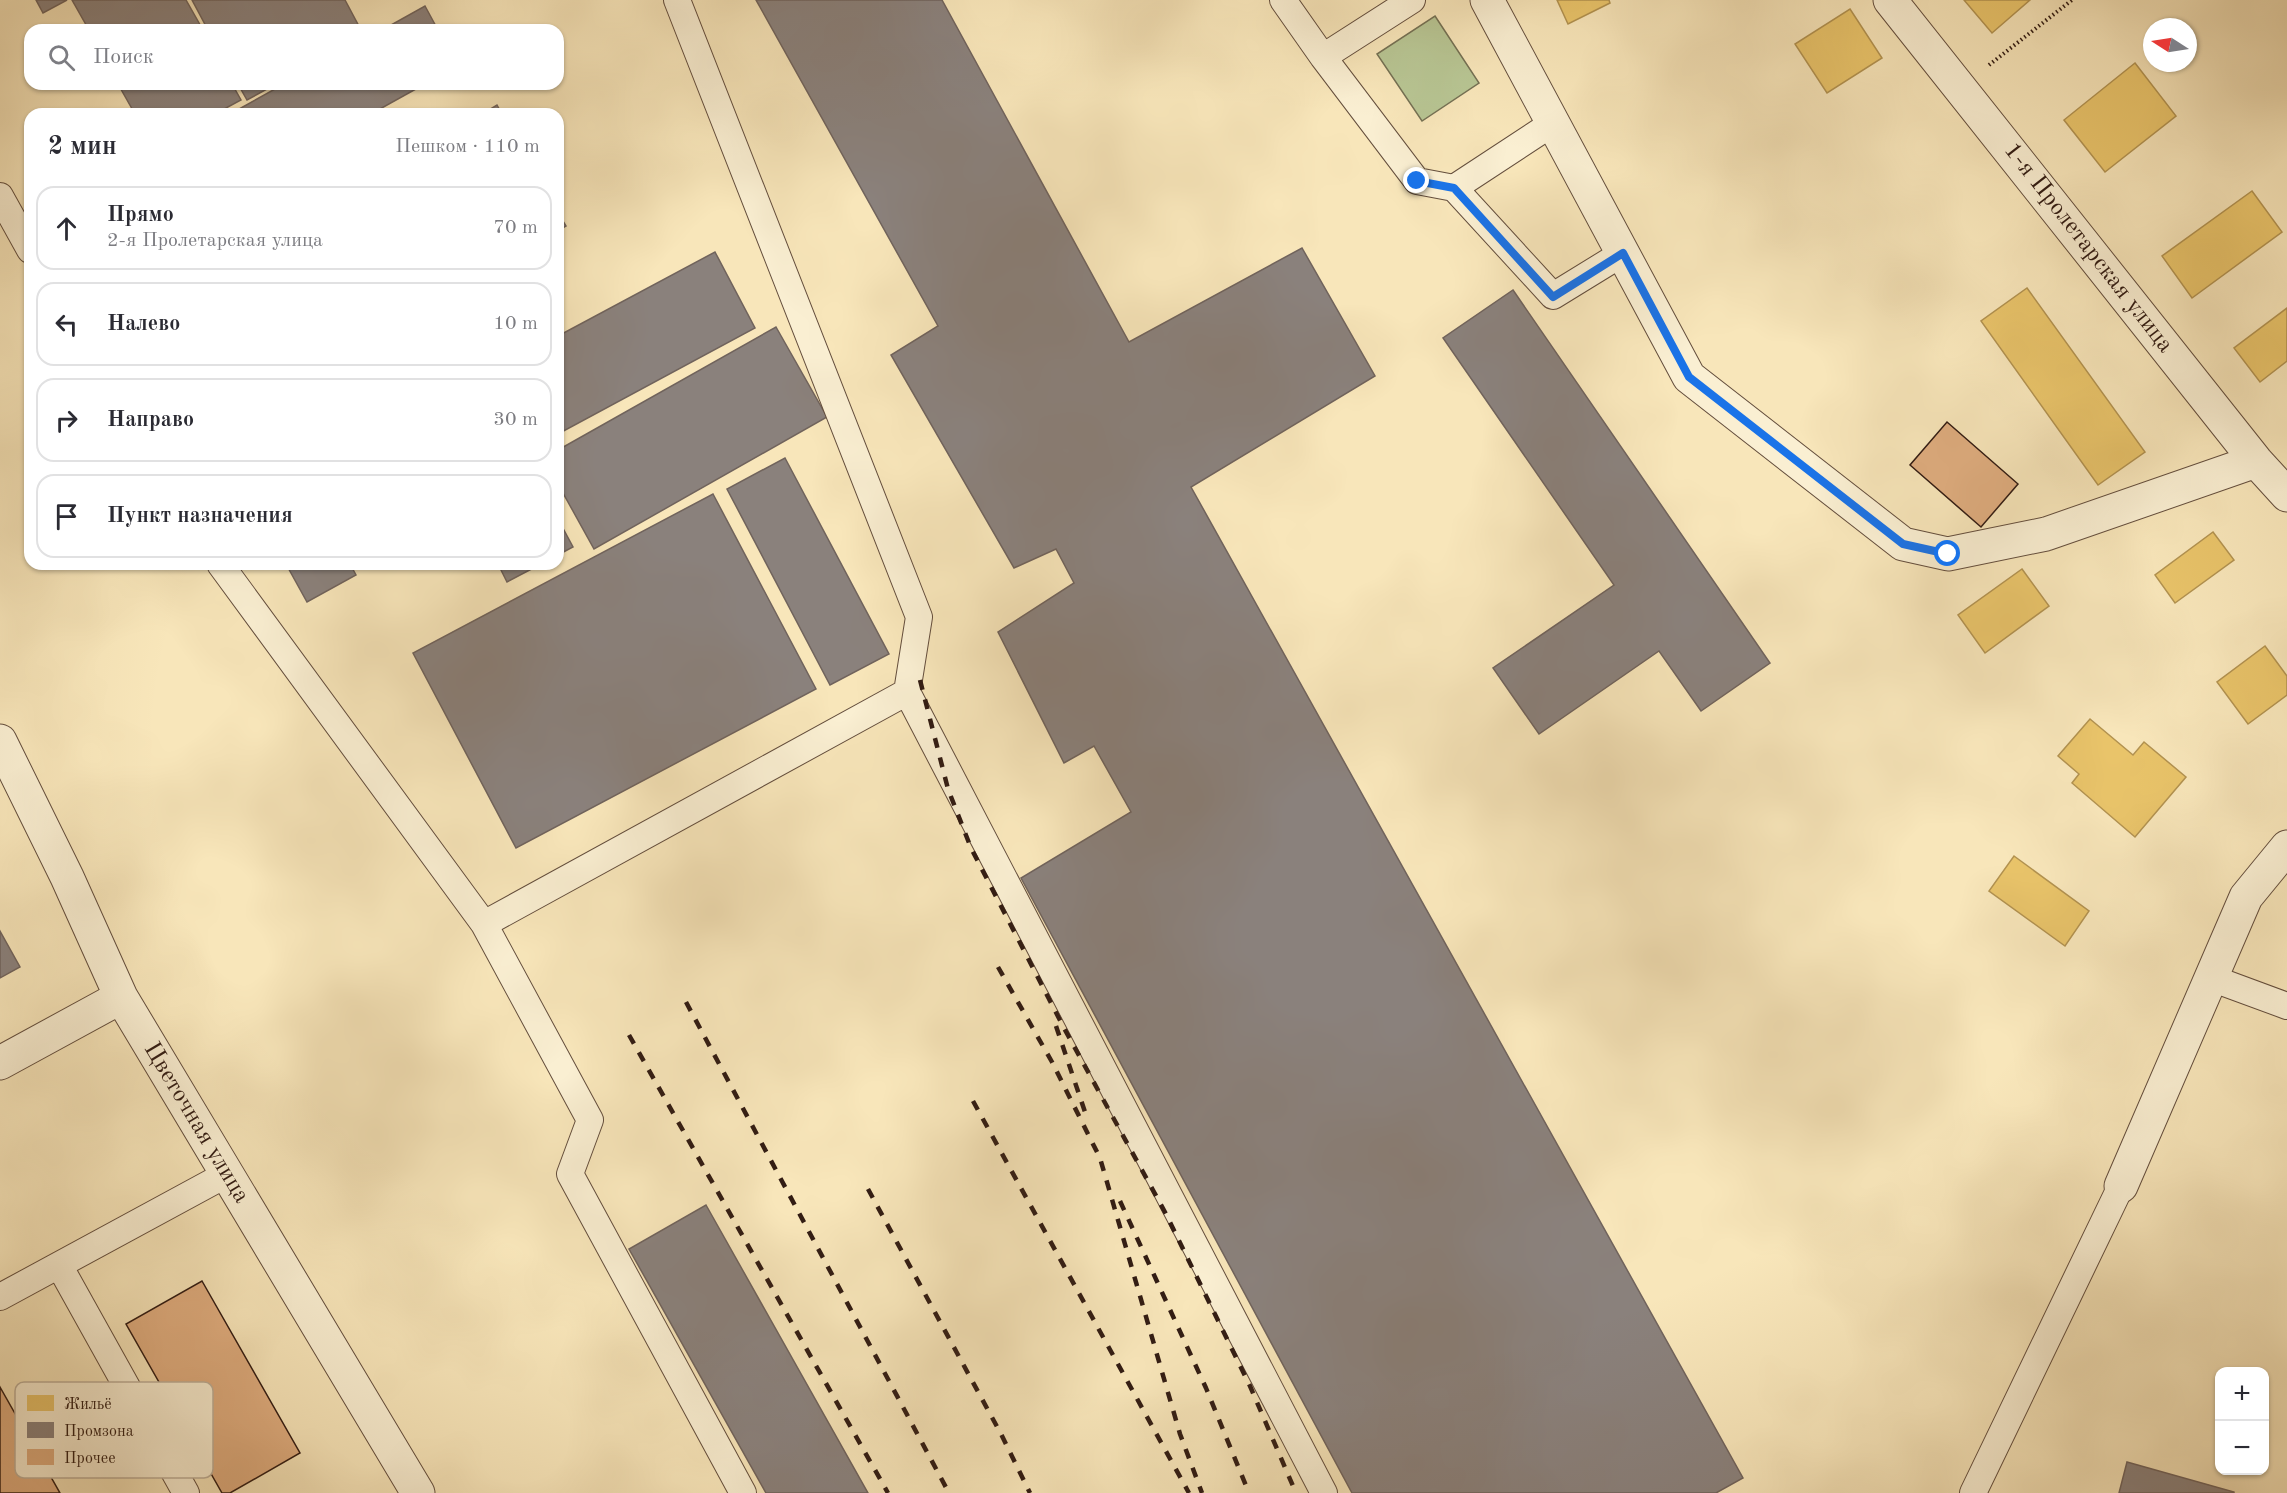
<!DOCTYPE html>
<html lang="ru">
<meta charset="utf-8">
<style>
body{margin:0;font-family:"Old Standard TT",serif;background:#f7f7f7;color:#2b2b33}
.controls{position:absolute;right:18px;bottom:18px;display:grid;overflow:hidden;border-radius:12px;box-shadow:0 2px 4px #0004}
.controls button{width:54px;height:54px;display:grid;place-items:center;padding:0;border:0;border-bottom:2px solid #e1e1e2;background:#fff;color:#2b2b33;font:30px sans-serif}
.compass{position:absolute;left:2143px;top:18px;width:54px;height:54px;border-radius:50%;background:#fff;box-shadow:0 2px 4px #0004;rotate:282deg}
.stop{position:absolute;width:18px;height:18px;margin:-14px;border:4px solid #1a73e8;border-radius:50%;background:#fff}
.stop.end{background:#1a73e8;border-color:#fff;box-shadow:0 2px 6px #0008}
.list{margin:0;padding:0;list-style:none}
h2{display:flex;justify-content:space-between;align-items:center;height:78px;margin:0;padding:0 24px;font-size:26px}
h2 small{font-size:20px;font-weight:400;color:#7c7c81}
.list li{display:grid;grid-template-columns:39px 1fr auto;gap:18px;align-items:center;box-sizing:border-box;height:84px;margin:0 12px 12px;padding:0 12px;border:2px solid #e1e1e2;border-radius:18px}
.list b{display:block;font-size:22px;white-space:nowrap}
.list p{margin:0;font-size:20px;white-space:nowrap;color:#7c7c81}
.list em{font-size:20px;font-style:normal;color:#7c7c81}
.icon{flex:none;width:33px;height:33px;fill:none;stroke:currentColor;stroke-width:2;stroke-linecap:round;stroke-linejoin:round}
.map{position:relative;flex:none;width:2287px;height:1493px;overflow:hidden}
.search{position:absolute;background:#fff;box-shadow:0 2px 4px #0004;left:24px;top:24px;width:540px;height:66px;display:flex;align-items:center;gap:15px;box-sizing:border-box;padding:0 21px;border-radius:18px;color:#7c7c81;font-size:22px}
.panel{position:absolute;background:#fff;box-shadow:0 2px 4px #0004;left:24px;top:108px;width:540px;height:462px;border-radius:18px}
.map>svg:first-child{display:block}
</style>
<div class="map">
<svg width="2287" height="1493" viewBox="0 0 2287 1493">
<rect width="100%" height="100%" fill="#f8e6ba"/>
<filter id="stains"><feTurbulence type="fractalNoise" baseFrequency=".00333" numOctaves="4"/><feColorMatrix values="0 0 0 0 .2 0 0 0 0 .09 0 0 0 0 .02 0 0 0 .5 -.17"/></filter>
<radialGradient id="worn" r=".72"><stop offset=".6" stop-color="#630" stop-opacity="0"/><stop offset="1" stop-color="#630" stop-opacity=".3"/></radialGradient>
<!-- green -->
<path fill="#b8c694" stroke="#757154" stroke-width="1.5" d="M 1435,16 L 1479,83 L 1422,121 L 1377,54 Z"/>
<!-- homes -->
<path fill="#e9c46a" stroke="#b29250" stroke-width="1.5" d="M 1557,0 L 1609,0 L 1610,3 L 1568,24 Z
M 1964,0 L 2030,0 L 1992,33 Z
M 1850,9 L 1882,58 L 1827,93 L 1795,44 Z
M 2135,63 L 2176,116 L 2105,172 L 2064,120 Z
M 2252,191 L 2282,232 L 2192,298 L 2162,256 Z
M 2027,288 L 2145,452 L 2098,485 L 1981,321 Z
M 2287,308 L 2287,361 L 2260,382 L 2234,348 Z
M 2213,532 L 2234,560 L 2175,603 L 2155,575 Z
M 2022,569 L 2049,606 L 1985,653 L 1958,615 Z
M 2265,646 L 2287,676 L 2287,695 L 2248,724 L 2217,682 Z
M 2090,719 L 2133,755 L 2144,742 L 2186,777 L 2135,837 L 2072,783 L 2079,774 L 2058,756 Z
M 2014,856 L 2089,911 L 2065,946 L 1989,891 Z"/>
<!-- industry -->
<path fill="#8a817c" stroke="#70635c" stroke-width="1.5" d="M 36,0 L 67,0 L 43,13 Z
M 72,0 L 186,0 L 203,30 L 89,30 Z
M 192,0 L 345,0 L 361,30 L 208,30 Z
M 756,0 L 942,0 L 1129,342 L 1302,248 L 1375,376 L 1191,487 L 1743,1478 L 1716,1493 L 1352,1493 L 1021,878 L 1131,812 L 1094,746 L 1064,763 L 998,632 L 1074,583 L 1056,549 L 1014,568 L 891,355 L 938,326 Z
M 425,6 L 438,30 L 382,30 Z
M 118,84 L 232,84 L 241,100 L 215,114 L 135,114 Z
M 238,84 L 276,84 L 247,100 Z
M 284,84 L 425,84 L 371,114 L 230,114 Z
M 497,105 L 502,114 L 482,114 Z
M 558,213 L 566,226 L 558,231 Z
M 715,252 L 755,328 L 558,434 L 558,336 Z
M 1513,290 L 1770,663 L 1701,711 L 1659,651 L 1539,734 L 1493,668 L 1614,585 L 1443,338 Z
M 776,327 L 827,417 L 594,549 L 558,484 L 558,450 Z
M 785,458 L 889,654 L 830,685 L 727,489 Z
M 713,494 L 816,689 L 516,848 L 413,653 Z
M 558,519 L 573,547 L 558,555 Z
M 286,564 L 350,564 L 356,575 L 307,602 Z
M 498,564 L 541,564 L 507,582 Z
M 0,931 L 20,967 L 0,978 Z
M 706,1205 L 868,1493 L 766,1493 L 629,1249 Z
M 2127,1462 L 2234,1492 L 2234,1493 L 2119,1493 Z"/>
<!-- building -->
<path fill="#dfad7f" stroke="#321c13" stroke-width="1.5" d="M 1947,422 L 2018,484 L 1981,527 L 1910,465 Z
M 202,1281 L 300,1453 L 230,1493 L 222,1493 L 126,1324 Z
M 0,1387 L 60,1493 L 0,1493 Z"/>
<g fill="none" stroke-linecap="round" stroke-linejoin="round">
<!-- lane casing -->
<g stroke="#644e3d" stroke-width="28">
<path id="lane" d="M 677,0 L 919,617 L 907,692 L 1324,1493
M 1283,0 L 1323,57 L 1412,0
M 1323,57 L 1417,181 L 1454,188 L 1553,296 L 1623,253
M 1454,188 L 1553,123
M 0,196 L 30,250
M 220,564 L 484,924 L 907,692
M 484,924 L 590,1120 L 570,1174 L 743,1493
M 2211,978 L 2287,1006
M 59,1265 L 186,1493
M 0,1297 L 227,1174
M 1973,1493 L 2121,1186"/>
</g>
<!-- street casing -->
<g stroke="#644e3d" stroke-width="35">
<path id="street" d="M 1487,0 L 1689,377 L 1903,544 L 1948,554 L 2046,534 L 2256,461
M 1890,0 L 2256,461 L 2287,495
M 0,741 L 67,877 L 121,997 L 418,1493
M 0,1063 L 121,997
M 2121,1186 L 2246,897 L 2287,847"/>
</g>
<!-- path -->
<path stroke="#321c13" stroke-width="4" stroke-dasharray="1.5 3" stroke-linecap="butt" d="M 1989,65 L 2072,0"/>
<!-- lane -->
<use href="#lane" stroke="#faefd2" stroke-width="26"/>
<!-- street -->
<use href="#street" stroke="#faefd2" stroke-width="33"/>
<!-- rail -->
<path stroke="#321c13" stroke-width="4.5" stroke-dasharray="10 10" stroke-linecap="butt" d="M 920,680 L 948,789 L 971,848 L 1064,1028 L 1166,1214 L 1250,1386 L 1296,1493
M 998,967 L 1052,1062 L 1100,1158 L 1180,1434 L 1202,1493
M 686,1002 L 949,1493
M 1056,1026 L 1085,1112
M 629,1035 L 888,1493
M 973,1101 L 1189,1493
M 868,1189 L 1001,1434 L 1030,1493
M 1120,1201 L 1206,1388 L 1249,1493"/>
</g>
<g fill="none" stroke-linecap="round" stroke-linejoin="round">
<!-- route -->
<path stroke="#1a73e8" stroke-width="8" d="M 1417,181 L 1454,188 L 1553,297 L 1623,253 L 1689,377 L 1903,544 L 1948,554"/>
</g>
<g text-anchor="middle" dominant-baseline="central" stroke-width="6" stroke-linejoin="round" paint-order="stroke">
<!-- street labels -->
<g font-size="24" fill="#321c13" stroke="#faefd2">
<text transform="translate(2088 248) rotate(52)">1-я Пролетарская улица</text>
<text transform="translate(196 1123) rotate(59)">Цветочная улица</text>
</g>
</g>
<!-- legend -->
<rect x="15" y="1382" width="198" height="96" rx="9" fill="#faefd2" stroke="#beb099" stroke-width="1.5"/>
<rect x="27" y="1395" width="27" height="16" fill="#e9c46a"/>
<rect x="27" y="1422" width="27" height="16" fill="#8a817c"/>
<rect x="27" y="1449" width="27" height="16" fill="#dfad7f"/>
<g font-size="16" fill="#321c13">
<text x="64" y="1409">Жильё</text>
<text x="64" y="1436">Промзона</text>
<text x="64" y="1463">Прочее</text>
</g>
<rect width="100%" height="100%" filter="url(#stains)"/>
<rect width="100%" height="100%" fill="url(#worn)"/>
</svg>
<div class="controls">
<button>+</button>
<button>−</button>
</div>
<svg class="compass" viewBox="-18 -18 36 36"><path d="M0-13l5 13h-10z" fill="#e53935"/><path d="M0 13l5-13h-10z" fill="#7c7c81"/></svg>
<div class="stop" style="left:1948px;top:554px"></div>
<div class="stop end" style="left:1417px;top:181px"></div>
<div class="search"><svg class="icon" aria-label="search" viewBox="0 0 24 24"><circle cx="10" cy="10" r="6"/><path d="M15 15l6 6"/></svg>Поиск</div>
<section class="panel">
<h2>2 мин<small>Пешком · 110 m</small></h2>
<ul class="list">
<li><svg class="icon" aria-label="ahead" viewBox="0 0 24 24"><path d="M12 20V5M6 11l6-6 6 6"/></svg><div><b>Прямо</b><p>2-я Пролетарская улица</p></div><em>70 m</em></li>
<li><svg class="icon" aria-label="left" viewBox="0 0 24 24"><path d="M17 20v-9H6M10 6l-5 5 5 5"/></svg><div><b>Налево</b></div><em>10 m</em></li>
<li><svg class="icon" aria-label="right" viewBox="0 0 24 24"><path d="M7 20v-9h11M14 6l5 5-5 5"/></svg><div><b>Направо</b></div><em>30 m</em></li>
<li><svg class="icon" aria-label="arrive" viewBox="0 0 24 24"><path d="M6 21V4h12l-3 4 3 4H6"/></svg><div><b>Пункт назначения</b></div></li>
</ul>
</section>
</div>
